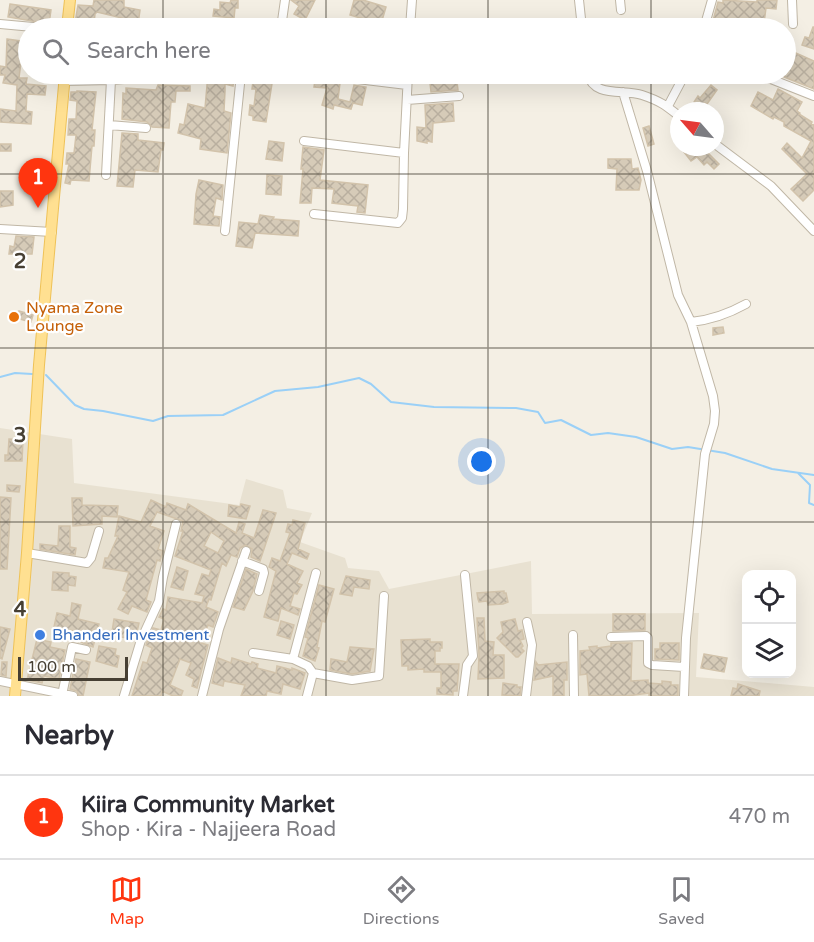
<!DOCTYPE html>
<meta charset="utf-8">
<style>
body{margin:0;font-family:"Varela Round",sans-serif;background:#f7f7f7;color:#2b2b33}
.controls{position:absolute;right:18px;bottom:18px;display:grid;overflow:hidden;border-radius:12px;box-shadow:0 6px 24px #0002}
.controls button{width:54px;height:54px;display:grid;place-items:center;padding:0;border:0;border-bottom:2px solid #e1e1e2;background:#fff;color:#2b2b33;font:30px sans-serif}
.compass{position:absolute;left:670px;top:102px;width:54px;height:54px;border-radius:50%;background:#fff;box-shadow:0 6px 24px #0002;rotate:298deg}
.scale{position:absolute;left:18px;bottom:15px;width:110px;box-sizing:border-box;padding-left:6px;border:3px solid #463f33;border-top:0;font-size:16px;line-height:21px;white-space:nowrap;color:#463f33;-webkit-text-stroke:4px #fff;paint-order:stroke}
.you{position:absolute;left:482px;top:462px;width:21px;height:21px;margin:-15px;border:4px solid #fff;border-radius:50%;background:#1a73e8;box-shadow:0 0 0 9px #1a73e833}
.badge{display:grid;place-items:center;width:39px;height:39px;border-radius:50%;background:#ff350f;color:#fff;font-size:20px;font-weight:700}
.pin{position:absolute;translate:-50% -50px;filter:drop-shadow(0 2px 3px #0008)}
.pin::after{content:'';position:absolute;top:32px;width:21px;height:18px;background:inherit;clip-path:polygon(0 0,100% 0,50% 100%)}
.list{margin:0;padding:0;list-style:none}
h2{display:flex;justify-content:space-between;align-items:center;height:78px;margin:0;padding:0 24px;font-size:26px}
h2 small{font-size:20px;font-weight:400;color:#7c7c81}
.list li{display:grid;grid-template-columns:39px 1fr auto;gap:18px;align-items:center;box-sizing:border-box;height:84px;padding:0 24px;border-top:2px solid #e1e1e2}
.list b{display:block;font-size:22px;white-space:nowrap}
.list p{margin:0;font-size:20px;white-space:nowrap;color:#7c7c81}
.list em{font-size:20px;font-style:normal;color:#7c7c81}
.icon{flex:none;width:33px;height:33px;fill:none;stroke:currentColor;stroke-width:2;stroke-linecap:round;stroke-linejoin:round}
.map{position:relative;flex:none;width:814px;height:696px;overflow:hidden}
.search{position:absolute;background:#fff;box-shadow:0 6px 24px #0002;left:18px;right:18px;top:18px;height:66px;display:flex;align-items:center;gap:15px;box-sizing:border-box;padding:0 21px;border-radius:33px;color:#7c7c81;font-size:22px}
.sheet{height:162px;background:#fff}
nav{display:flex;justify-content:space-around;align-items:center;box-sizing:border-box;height:84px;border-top:2px solid #e1e1e2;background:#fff;font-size:16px;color:#7c7c81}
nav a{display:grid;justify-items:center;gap:3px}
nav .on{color:#ff350f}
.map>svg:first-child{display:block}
</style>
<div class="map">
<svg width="814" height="696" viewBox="0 0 814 696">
<defs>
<pattern id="building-cross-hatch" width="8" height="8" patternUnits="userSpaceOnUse" patternTransform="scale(1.5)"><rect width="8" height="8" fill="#d6cbb8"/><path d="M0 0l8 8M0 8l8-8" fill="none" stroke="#b9af9f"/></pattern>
</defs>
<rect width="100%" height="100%" fill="#f4efe4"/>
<!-- residential -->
<path fill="#e8e1d1" d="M 0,428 L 72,439 L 74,483 L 239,505 L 246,479 L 283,490 L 287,508 L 312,513 L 300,542 L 345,558 L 348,568 L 379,571 L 389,589 L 531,561 L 532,614 L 699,613 L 696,677 L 814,687 L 814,696 L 0,696 Z"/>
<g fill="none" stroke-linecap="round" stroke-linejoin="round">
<!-- stream -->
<path stroke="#9ad0f7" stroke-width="2" d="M 46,375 L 75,405 L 84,409 L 103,411 L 153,421 L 168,416 L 223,415 L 275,391 L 318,387 L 359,378 L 371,384 L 391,402 L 434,407 L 516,408 L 538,412 L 545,423 L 561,420 L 591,435 L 608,433 L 636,437 L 672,449 L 688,447 L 725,453 L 772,469 L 814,475
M 0,377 L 15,373 L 32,374
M 798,473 L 810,485 L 809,503 L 814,505"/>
</g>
<!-- building -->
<path fill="url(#building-cross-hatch)" stroke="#d2c3ab" stroke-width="1.5" fill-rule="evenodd" d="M 94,0 L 124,0 L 124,7 L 140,10 L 138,24 L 122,21 L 122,18 L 97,12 L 95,14 L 94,23 L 75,23 L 78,5 L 93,6 Z
M 231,0 L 238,0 L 238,8 L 235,8 L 234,18 L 213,16 L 214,9 L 220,10 L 220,2 L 230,3 Z
M 291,0 L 315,0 L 305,20 L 294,14 L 299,6 Z
M 354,0 L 363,0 L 386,7 L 381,24 L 350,15 Z
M 723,0 L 757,2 L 757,0 L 777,0 L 776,9 L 766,8 L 764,23 L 779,25 L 779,28 L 757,28 L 758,27 L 743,25 L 743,28 L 711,28 L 718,2 L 723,3 Z
M 10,4 L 51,10 L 49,24 L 8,17 Z
M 675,21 L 694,27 L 694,28 L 673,28 Z
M 813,27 L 814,27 L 814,49 L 802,45 L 805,37 L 809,38 Z
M 7,39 L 28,42 L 28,53 L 22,54 L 19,78 L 27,78 L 26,84 L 46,86 L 45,95 L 27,94 L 26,111 L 32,112 L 31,124 L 0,122 L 0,109 L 16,111 L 17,85 L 3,83 L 5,75 L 0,75 L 0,66 L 6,67 Z
M 789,50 L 814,61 L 814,89 L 784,77 L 786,57 Z
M 208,74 L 227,74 L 226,77 L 234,79 L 233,86 L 225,84 L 225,91 L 224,111 L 231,113 L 227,153 L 200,149 L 201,139 L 178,133 L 180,124 L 184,125 L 188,104 L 205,108 Z
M 254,74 L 273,77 L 266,122 L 253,120 L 253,116 L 249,115 L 250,105 L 254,106 L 256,89 L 252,89 Z
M 429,74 L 456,74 L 458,90 L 431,92 Z
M 315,80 L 340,83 L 338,99 L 350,102 L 354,85 L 366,87 L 362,105 L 353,103 L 351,109 L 334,105 L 333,109 L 322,105 L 327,88 L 314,87 Z
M 158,85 L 190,86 L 190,91 L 176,91 L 175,102 L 171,102 L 169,128 L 152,127 L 147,122 L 122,119 L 123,93 L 126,94 L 126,88 L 156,90 Z
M 711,85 L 717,90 L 707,104 L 705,103 L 702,108 L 694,102 L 698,96 L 700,98 Z
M 778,89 L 802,102 L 797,111 L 800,113 L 799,114 L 812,122 L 811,124 L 814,125 L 814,190 L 803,201 L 791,189 L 807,174 L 782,149 L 787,143 L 802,158 L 811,141 L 784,126 L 784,122 L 774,117 L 773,119 L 751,106 L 758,92 L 773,100 Z
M 77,91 L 96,92 L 92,130 L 95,130 L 94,146 L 92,146 L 89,181 L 71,180 L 70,184 L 65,183 L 69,164 L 66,164 L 67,153 L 74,153 L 76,135 L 68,135 L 69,119 L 76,119 L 77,101 L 70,100 L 71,92 L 77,92 Z
M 453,103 L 454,121 L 433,123 L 432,142 L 427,141 L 427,143 L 417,141 L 417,127 L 426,128 L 425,105 Z
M 649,126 L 654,144 L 648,146 L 643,128 Z
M 122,133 L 138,134 L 138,140 L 164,143 L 163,150 L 161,150 L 158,172 L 135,170 L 133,187 L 117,186 Z
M 269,141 L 284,143 L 282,161 L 266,159 Z
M 0,144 L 11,144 L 11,151 L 0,151 Z
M 303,147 L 324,150 L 320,180 L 368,185 L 365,213 L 357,212 L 358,206 L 332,203 L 334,189 L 312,188 L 311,203 L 300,203 L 303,169 L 301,169 Z
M 690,147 L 709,147 L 711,149 L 707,152 L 719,164 L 714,169 L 707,162 L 704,165 L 697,157 L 691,161 L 684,152 Z
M 608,159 L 631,159 L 632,169 L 638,168 L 641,180 L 639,190 L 616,190 L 617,169 L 608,168 Z
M 267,175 L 282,176 L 281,195 L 266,194 Z
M 199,180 L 223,185 L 222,200 L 216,198 L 213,216 L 220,217 L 219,226 L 194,224 L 196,194 Z
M 0,191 L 13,191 L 13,205 L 0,207 Z
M 260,215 L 274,217 L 273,219 L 299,221 L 298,236 L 255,233 L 252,248 L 236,246 L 239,222 L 258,224 Z
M 16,236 L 34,237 L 32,254 L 9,254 L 10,246 L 14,247 Z
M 19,311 L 33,315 L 31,322 L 16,318 Z
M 723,327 L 724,333 L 713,335 L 713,328 Z
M 9,439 L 23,440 L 22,461 L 5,461 L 5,455 L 8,455 Z
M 7,485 L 20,486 L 19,492 L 7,491 Z
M 0,497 L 11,498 L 7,569 L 0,569 Z
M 72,498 L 82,498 L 82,505 L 118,506 L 117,517 L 102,516 L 102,524 L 73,526 Z
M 151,500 L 166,507 L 167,503 L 186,510 L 188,504 L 236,533 L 239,522 L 245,524 L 242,533 L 254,538 L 263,510 L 276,513 L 260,561 L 251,557 L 252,549 L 245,545 L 240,548 L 237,557 L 231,555 L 226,566 L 222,563 L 211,600 L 209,599 L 206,607 L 218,612 L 213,627 L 208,625 L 201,643 L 208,645 L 197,688 L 192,686 L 194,679 L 186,675 L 191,663 L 180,659 L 170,685 L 183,691 L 181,696 L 173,696 L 162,691 L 161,696 L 132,696 L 143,662 L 147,663 L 152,648 L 146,645 L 147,642 L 150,637 L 151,637 L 153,628 L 161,630 L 164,619 L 159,617 L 163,609 L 166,610 L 168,597 L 202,603 L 204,596 L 195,594 L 202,574 L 209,576 L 211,570 L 175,556 L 183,531 L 181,531 L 183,521 L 157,512 L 150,526 L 164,531 L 158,549 L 163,551 L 160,561 L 157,560 L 146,600 L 151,602 L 147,612 L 132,606 L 128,614 L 118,609 L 127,592 L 123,590 L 129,572 L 103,568 L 105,558 L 108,558 L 118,536 L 115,536 L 119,516 L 141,522 ZM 211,532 L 224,541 L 218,553 L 204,546 Z
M 241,504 L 250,506 L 246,519 L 228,516 L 229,505 L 240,507 Z
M 293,520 L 305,523 L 298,549 L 309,554 L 307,559 L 292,553 L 287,564 L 303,571 L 297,583 L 302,585 L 297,594 L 294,593 L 290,606 L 300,609 L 298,615 L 281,608 L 278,621 L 264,617 L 276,571 L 269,567 L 272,558 L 280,561 L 290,533 L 286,532 L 288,524 L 292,525 Z
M 59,526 L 70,526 L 70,547 L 76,548 L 75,555 L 40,549 L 40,544 L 58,546 Z
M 177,567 L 188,571 L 183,590 L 171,587 Z
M 246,569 L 257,574 L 253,591 L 244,610 L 233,607 Z
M 53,572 L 69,573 L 69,576 L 76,577 L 75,586 L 68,585 L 68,591 L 52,590 Z
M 346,576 L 370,580 L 369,589 L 354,587 L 352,596 L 340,594 Z
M 319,585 L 334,589 L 325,622 L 322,621 L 317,647 L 319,648 L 315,661 L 303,656 L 308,638 L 305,637 Z
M 504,591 L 504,593 L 506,593 L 508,602 L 503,604 L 488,605 L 487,601 L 479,602 L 478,599 L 477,593 Z
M 72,603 L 81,605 L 78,619 L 99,624 L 93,647 L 81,642 L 84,633 L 54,627 L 57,613 L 70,616 Z
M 613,614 L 645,614 L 645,630 L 613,631 Z
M 477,618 L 484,618 L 485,641 L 494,642 L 493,655 L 504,655 L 504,678 L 478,679 L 479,655 Z
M 114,619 L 139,623 L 136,636 L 129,635 L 128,638 L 121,637 L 121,634 L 112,632 Z
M 515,619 L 518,631 L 522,630 L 524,639 L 520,640 L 523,646 L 521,648 L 524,651 L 518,657 L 516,657 L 497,638 L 503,632 L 501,622 Z
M 281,621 L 294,625 L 290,639 L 277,635 Z
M 0,627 L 10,629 L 2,659 L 0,658 Z
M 37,639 L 51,642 L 50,647 L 65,650 L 59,679 L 44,676 L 42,683 L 27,680 Z
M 430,639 L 430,642 L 442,642 L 442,648 L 440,648 L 440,651 L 435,651 L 435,664 L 459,664 L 457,691 L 453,691 L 453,695 L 437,694 L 437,688 L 441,688 L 441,672 L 424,672 L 424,669 L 408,670 L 408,666 L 402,666 L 401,640 Z
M 611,643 L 632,643 L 631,681 L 648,680 L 648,683 L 662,684 L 662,681 L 671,682 L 671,685 L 678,685 L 678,696 L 649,696 L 649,693 L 627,696 L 589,696 L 587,674 L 580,675 L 580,651 L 590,650 L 589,647 L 597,646 L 597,648 L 611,646 Z
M 660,643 L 679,643 L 679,660 L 655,659 L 655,649 L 660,649 Z
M 99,646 L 116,649 L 115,655 L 119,656 L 117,667 L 96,661 Z
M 350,647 L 374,649 L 370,671 L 352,674 L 330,670 L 331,659 L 347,662 Z
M 704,654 L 727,658 L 724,672 L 701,668 Z
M 218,658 L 231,663 L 232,658 L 251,664 L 252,662 L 258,664 L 257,668 L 276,673 L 277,666 L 292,670 L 292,668 L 305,673 L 300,689 L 283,684 L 281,694 L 267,691 L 266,696 L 241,696 L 245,685 L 224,681 L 223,686 L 212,683 Z
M 76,659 L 90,662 L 83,696 L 79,696 L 77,691 L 70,689 Z
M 2,662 L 7,662 L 6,676 L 1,675 Z
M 536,662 L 538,665 L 567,662 L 567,680 L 564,680 L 564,696 L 553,696 L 553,676 L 534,680 Z
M 503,683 L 517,685 L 517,687 L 521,687 L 520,696 L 502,695 Z
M 738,684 L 760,691 L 759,696 L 731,696 L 733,688 L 737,689 Z"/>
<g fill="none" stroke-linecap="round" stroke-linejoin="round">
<!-- minor casing -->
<g stroke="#c0b7a6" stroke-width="10">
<path id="minor" d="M 579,0 L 582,28
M 620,0 L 621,10
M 792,0 L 793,24
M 0,24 L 44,28
M 281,28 L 285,0
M 410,28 L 412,0
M 704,28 L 712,0
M 316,74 L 407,85
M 588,74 C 593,98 624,89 642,95 C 660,101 665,105 679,116
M 758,74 L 814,96
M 64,81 L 111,80 L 187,74
M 623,92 L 647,171 L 678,295 L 691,322 C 711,320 728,314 746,304
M 407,100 L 459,96
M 668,106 L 685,74
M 109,125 L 146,128
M 304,141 L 404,153
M 715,144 L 771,186 L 814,231
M 106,175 L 111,80
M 314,214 L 398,223 L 402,218 L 403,209 L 404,153 L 408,74
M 0,229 L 52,232
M 225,231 L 241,74
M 27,553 L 87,563 L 91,558 L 99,531
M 242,561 L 263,569 L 264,573 L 259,591
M 573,635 L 574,696
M 611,637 L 646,636 L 648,638 L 648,663 L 652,665 L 684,667
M 253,653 L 293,659
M 313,673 L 352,680 L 379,676 L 384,596
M 0,681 L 73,696
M 62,695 L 72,647 L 86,650
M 124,696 L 141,640 L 159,601 L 163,577 L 176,524
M 202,696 L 219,629 L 246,551
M 307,696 L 313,673 L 308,666 L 293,659 L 316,573
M 463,696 L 467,665 L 473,656 L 465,575
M 526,696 L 532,645 L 527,622
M 684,696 L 686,638 L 705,454 L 714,424 L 715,411 L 713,396 L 691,322"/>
</g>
<!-- major casing -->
<g stroke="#efc257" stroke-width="12">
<path id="major" d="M 67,28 L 70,0
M 15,696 L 27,553 L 39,365 L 65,74"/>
</g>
<!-- minor -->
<use href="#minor" stroke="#fff" stroke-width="8"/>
<!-- major -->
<use href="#major" stroke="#ffe091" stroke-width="10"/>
</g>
<!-- grid -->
<path fill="none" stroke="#463f33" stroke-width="1.5" stroke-opacity="0.55" d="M 163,0 L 163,28M 326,0 L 326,28M 488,0 L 488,28M 651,0 L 651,28M 163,74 L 163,696M 326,74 L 326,696M 488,74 L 488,696M 651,74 L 651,696M 0,174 L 814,174M 0,348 L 814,348M 0,522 L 814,522"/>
<!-- markers -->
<circle fill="#e8710a" stroke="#fff" stroke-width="2" cx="14" cy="317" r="6"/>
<circle fill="#3f7fe0" stroke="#fff" stroke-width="2" cx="40" cy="635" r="6"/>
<g text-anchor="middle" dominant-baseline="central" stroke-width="4.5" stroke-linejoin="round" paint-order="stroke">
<!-- food labels -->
<g font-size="16" fill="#c56008" stroke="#fff" text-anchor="start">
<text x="26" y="308">Nyama Zone<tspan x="26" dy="18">Lounge</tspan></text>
</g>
<!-- shop labels -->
<g font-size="16" fill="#366cbe" stroke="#fff" text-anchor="start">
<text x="52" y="635">Bhanderi Investment</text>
</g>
</g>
<g font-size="20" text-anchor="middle" font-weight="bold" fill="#463f33" stroke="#fff" stroke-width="4.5" stroke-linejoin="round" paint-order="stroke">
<text x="20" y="268">2</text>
<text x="20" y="442">3</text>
<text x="20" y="616">4</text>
</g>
</svg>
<div class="controls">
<button><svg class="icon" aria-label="locate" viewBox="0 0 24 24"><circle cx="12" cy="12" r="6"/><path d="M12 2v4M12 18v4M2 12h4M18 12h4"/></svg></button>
<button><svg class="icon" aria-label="layers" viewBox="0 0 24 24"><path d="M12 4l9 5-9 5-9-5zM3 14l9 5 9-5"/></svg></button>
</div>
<svg class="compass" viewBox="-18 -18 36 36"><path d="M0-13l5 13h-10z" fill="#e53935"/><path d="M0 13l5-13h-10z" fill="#7c7c81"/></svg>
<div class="scale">100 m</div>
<div class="you"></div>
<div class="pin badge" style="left:38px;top:208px">1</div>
<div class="search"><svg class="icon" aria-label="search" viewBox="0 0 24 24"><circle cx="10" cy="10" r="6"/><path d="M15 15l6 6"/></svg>Search here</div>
</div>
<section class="sheet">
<h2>Nearby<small></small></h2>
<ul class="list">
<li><span class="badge">1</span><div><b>Kiira Community Market</b><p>Shop · Kira - Najjeera Road</p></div><em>470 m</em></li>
</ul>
</section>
<nav>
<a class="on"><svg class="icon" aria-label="map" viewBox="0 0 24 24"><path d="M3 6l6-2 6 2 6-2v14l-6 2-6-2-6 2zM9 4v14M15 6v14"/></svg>Map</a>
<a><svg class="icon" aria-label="directions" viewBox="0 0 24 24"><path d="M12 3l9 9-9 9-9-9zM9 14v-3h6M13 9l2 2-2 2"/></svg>Directions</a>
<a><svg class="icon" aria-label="saved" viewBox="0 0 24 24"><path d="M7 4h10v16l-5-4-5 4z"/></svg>Saved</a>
</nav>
